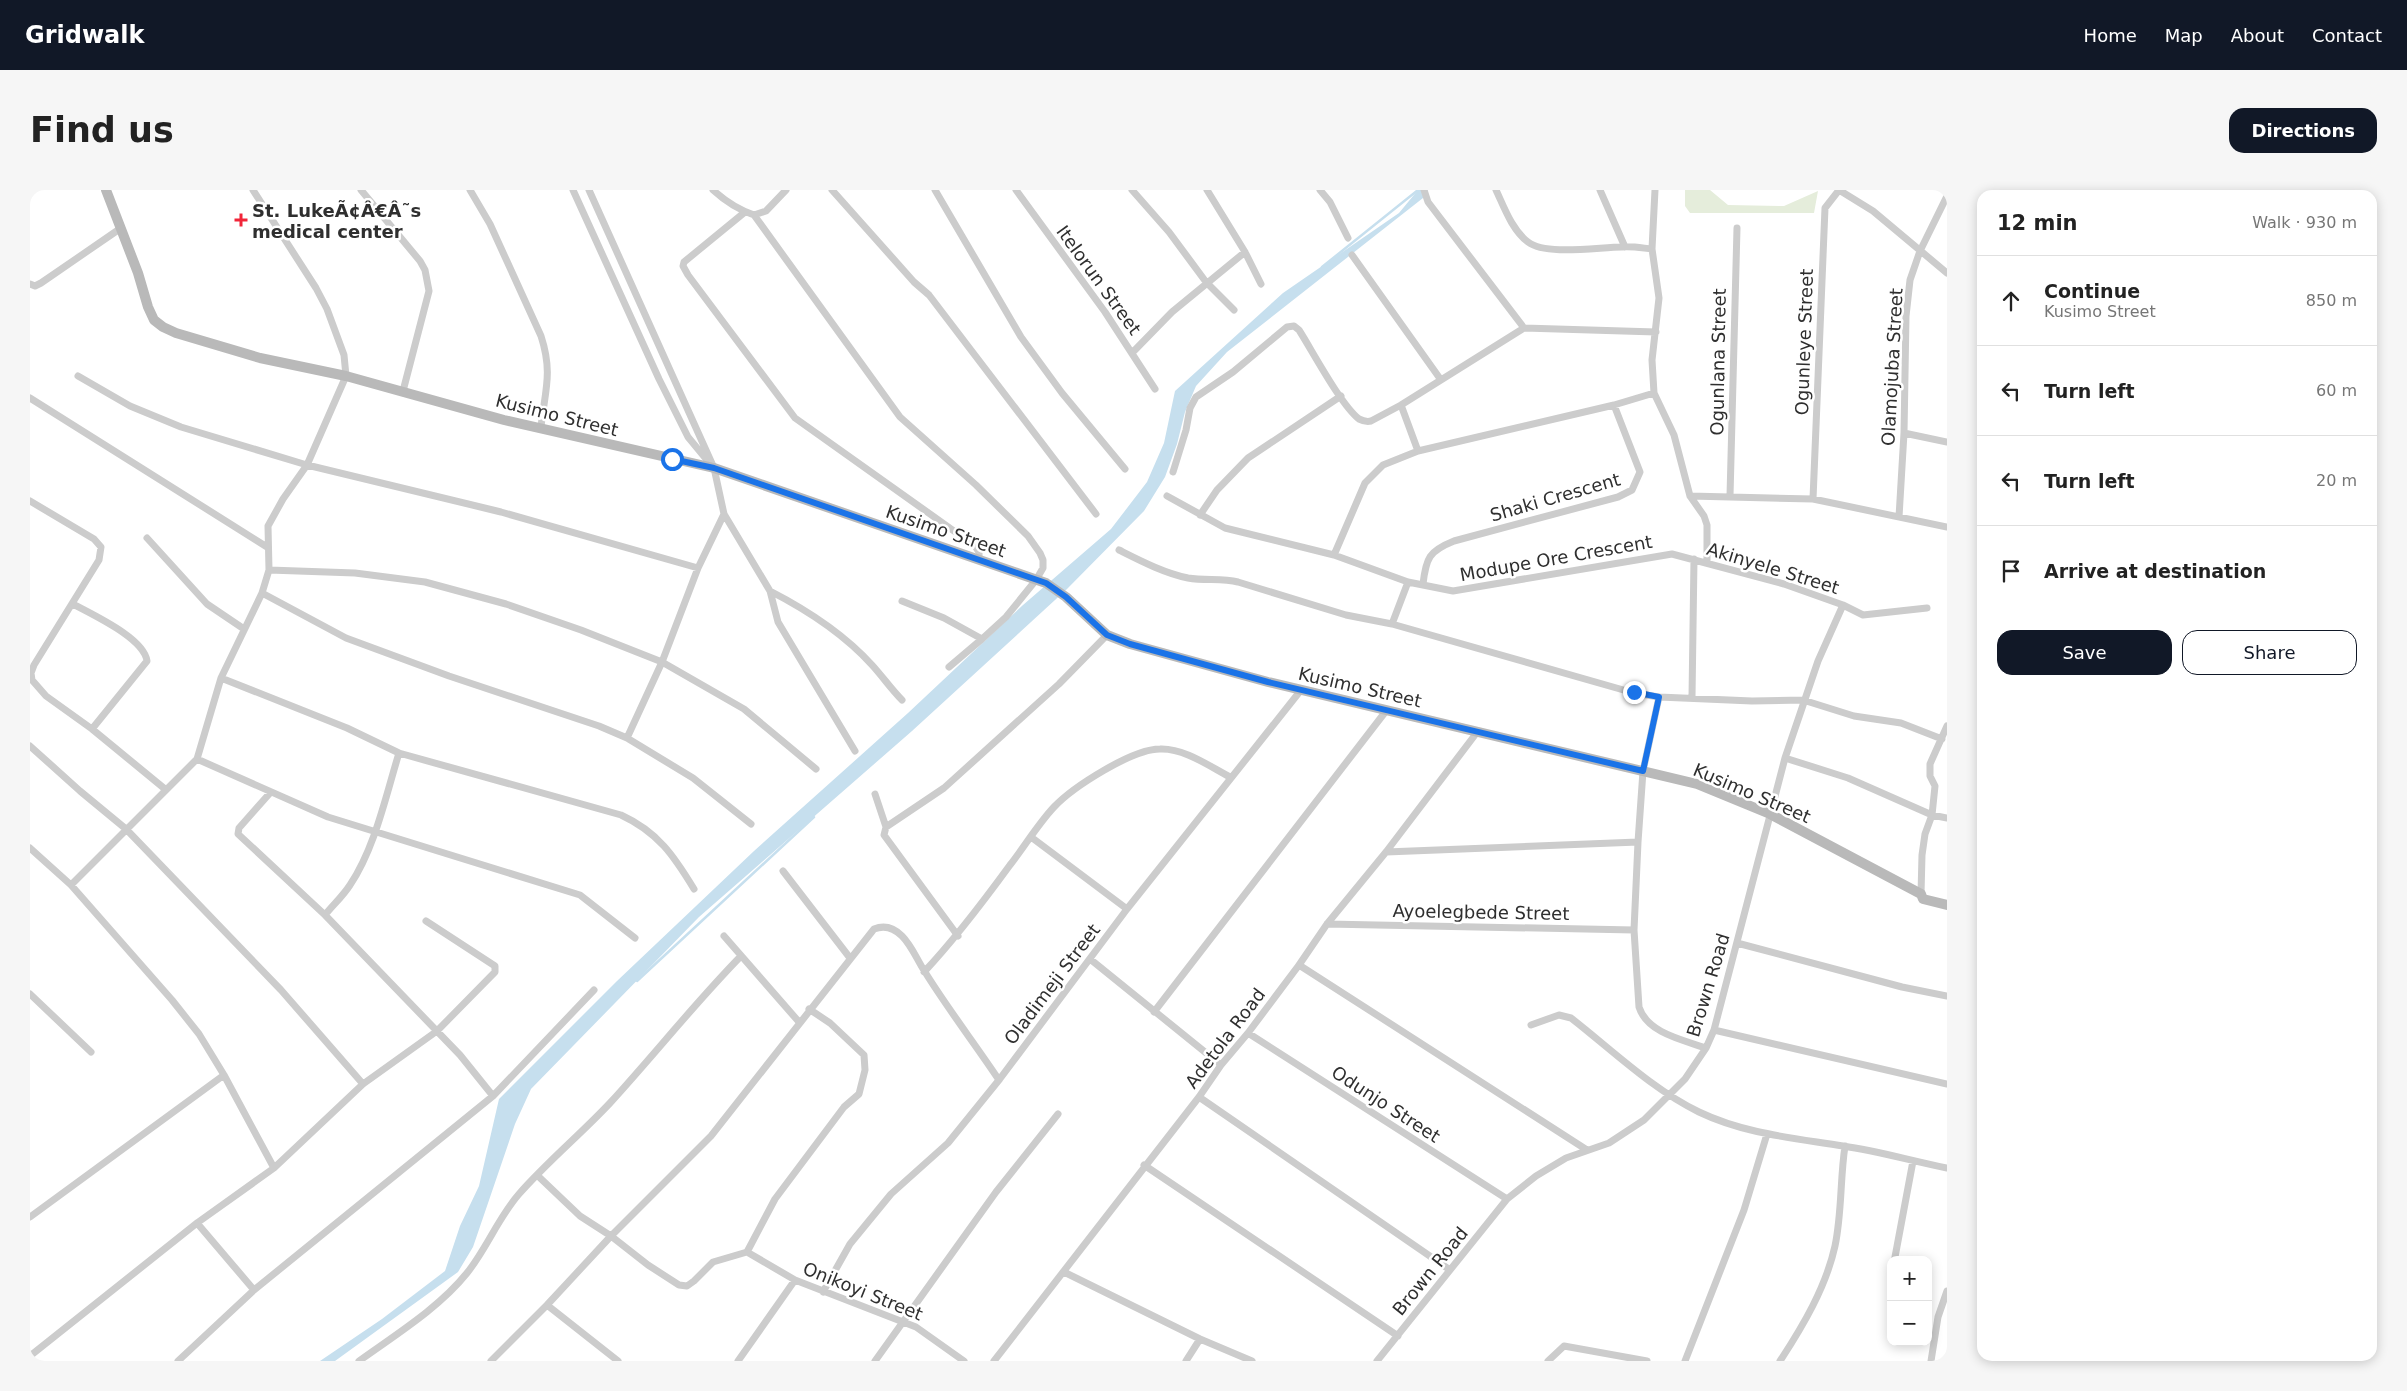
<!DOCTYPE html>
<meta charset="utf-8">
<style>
body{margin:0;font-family:"DejaVu Sans",sans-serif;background:#f6f6f6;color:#222}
.controls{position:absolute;right:15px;bottom:15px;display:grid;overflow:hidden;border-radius:10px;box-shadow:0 2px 12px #0003}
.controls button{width:45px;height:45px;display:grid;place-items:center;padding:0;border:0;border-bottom:1px solid #e0e0e0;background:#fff;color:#222;font:25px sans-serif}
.stop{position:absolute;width:15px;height:15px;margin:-11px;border:4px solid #1a73e8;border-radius:50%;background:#fff}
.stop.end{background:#1a73e8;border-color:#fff;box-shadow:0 1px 5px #0008}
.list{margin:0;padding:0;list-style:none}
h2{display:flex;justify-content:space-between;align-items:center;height:65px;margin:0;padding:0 20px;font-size:21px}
h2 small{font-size:16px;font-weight:400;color:#767676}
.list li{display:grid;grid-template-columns:32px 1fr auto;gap:15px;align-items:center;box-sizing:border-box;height:90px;padding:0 20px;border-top:1px solid #e0e0e0}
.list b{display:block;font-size:19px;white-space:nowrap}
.list p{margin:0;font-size:16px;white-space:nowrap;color:#767676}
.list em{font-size:16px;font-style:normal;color:#767676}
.actions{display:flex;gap:10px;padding:15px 20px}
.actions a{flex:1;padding:11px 0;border:1px solid #111827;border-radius:15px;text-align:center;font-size:18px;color:#111827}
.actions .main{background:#111827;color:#fff}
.icon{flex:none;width:28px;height:28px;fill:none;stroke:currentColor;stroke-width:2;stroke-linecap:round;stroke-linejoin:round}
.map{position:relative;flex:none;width:1917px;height:1171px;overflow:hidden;border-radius:15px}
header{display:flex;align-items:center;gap:30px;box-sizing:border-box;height:70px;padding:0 25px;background:#111827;color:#fff}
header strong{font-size:24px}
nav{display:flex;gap:28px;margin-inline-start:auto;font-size:18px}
.intro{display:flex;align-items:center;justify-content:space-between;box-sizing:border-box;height:120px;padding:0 30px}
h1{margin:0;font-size:35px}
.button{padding:12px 22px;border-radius:15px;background:#111827;color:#fff;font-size:18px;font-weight:700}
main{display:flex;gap:30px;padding:0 30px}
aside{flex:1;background:#fff;border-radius:15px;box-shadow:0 2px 12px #0003}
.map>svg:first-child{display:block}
</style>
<header>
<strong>Gridwalk</strong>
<nav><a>Home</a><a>Map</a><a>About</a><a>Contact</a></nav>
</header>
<div class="intro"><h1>Find us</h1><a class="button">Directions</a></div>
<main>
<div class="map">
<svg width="1917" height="1171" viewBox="0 0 1917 1171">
<rect width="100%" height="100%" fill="#fff"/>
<!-- green -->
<path fill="#e5eddb" d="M 1655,0 L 1680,0 L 1698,15 L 1754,16 L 1788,1 L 1784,23 L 1660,23 L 1655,16 Z"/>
<!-- water -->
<path fill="#c6dfee" d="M 1388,0 L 1398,0 L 1393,8 L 1197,162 L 1166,196 L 1155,222 L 1147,254 L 1135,287 L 1114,321 L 1037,399 L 882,541 L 669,727 L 501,899 L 485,934 L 443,1057 L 428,1082 L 305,1171 L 290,1171 L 352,1129 L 415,1081 L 430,1036 L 449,996 L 469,909 L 587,791 L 724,661 L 878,523 L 993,415 L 1081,339 L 1117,292 L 1134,253 L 1145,201 L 1253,103 L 1369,23 Z"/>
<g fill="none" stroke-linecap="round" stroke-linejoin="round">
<!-- stream -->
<path stroke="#c6dfee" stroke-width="2.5" d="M 1292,77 L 1388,0
M 607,791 L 784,627"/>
<!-- street -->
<path stroke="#ccc" stroke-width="7" d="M 331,0 L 390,71 L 395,80 L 399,101 L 373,201
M 440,0 L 460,34 L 511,146 C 523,183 515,200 511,237
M 543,0 L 629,189 L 658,247 L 677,270
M 559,0 L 684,278 L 694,324 L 740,401 L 748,432 L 825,561
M 683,0 C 695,11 709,20 724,25 L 870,227 L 946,295 L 998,346 L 1010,363 L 1013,370 L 1013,378 L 1006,390 L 976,427 L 952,449 L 914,428 L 872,411
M 802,0 L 884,92 L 899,105 L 1066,324
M 905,0 L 991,147 L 1032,203 L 1095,279
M 986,0 L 1075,122 L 1125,199
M 1102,0 L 1139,42 L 1176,92 L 1204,120
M 1177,0 L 1215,62 L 1231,94
M 1290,0 L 1300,12 L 1318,48
M 1394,0 L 1398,12 L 1494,138
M 1466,0 C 1474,17 1482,40 1498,52 C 1516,66 1569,57 1592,57 C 1602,56 1612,58 1622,59
M 1570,0 L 1595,57
M 1625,0 L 1622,59 L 1629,108 L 1622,170 L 1624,203 L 1644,245 L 1660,306 L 1674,326 L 1677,335 L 1677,373
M 1809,0 L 1843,21 L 1917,83
M 715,22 L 654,72 L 653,76 L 658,85 L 765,228 L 945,356 L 949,362 L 949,370
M 724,25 L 736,21 L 756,0
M 1322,65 L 1411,190
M 0,94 L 5,96 L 11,93 L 91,38
M 1102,163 L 1142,122 L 1215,62
M 48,186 L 100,216 L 151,237 L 277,275 L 471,322 L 668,378
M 0,208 L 237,357
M 1371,215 L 1388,261
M 1874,243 L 1917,252
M 1143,282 L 1156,240 L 1160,218 L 1166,207 L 1203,182 L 1257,137 L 1264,136 L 1269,140 C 1283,162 1311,215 1329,229 C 1333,231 1337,232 1341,231 L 1371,215 L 1494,138 L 1626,142
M 1137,306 L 1195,338 L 1304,365 L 1378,392 L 1423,401 L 1642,364 L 1754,394 L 1813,415 L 1833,425 L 1897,418
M 1660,306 L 1783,309 L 1917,337
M 1700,306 L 1707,38
M 1783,309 L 1795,18 L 1809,0
M 0,311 L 64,349 L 71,357 L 69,370 L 4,475 L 1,483 L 2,490 L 16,506 L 62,539 L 135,599
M 1170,325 L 1187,300 L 1218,268 L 1311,206
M 1869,327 L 1874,243 L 1876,126 L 1880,90 L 1890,61 L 1917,6
M 117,348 L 177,414 L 214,439
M 1089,360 C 1111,371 1134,383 1158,388 C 1175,391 1192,388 1208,392 L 1316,425 L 1362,434 L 1604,503 L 1629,507 L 1722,511 L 1773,510 L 1824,526 L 1871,533 L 1912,549
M 1304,365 L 1335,293 L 1353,275 L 1388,261 L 1584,215 L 1624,203
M 239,380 L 325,383 L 395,392 L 476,414 L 551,440 L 632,472 L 714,519 L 786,579
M 1393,394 C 1396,368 1399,361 1424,351 L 1588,307 L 1602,300 L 1610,282 L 1584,215
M 740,401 C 777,420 814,444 842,475 C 853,487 861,499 872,510
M 232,403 L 316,448 L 419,486 L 569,536 L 597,548 L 663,588 L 721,634
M 43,414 C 63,425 114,448 117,471 L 62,539
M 1362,434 L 1378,392
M 919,477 L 952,449
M 191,488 L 317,538 L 369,563 L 591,625 C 628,642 644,666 664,699
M 1629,507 L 1613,581 L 1608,652 L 1604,740 L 1609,817 C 1617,843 1653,850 1676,858
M 1662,507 L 1664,369
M 597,548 L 632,472 L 668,378 L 694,324
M 0,556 L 50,601 L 96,639 L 251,800 L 333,894
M 1755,568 L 1818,588 L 1902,625 L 1917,628
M 167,569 L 298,627 L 550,705 L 605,748
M 240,603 L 209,638 L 208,644 L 295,725 L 430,865 L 463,906
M 845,604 L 856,637 L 854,645 L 928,746
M 856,637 L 914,598 L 1029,494 L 1077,445
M 1001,647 L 1097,719
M 0,658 L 41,695 L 142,810 L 169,844 L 194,885 L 244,978
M 1356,662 L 1608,652
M 753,681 L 820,768
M 41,695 L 167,569 L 191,488 L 232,403 L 239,380 L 238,336 L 253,309 L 277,275 L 316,186 L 314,165 L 297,119 L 286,98 L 223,0
M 1891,704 L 1892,665 L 1895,644 L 1902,625 L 1905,596 L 1900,586 L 1900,574 L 1917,536
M 295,725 C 303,715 313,706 320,695 C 345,658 356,605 369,563
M 1297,734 L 1604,740
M 694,746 L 769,832
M 1707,753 L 1872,797 L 1917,806
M 1060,769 L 1191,875
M 1269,775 L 1557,960
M 894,782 C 926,748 953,712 980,675 C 995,656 1008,634 1024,617 C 1043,597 1102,559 1130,559 C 1154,558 1179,576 1200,587
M 0,804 L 61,862
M 1124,822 L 1356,521
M 1501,835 L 1529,825 L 1541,828 C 1582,860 1622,899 1669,922 C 1715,944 1764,948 1813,956 C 1848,961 1882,971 1917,978
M 1684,840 L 1917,894
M 1218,843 L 1477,1009
M 1169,907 L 1420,1080
M 1114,975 L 1368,1146
M 508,986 L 550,1026 L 581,1046 L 618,1075 L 649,1095 L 657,1096 L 664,1091 L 683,1072 L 717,1062
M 0,1027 L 194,885
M 167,1033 L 224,1100
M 717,1062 L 745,1009 L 814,917 L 829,904 L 835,880 L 834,865 L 800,833 L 779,819
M 717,1062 L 765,1090 L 886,1137 L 934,1171
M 1865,1067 L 1883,971
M 1034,1082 L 1170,1149 L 1222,1171
M 793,1102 L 820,1054 L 861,1004 L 918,953 L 969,890 L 1097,719 L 1271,500
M 517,1115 L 588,1171
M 0,1166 L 167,1033 L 244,978 L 333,894 L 407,841 L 465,782 L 465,776 L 396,731
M 148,1171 L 224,1100 L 463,906 L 564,800
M 329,1171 C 365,1145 409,1118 437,1083 C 457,1058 468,1028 489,1004 C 517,972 551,944 580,913 C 624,865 665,813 711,766
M 461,1171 L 517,1115 L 581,1046 L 681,946 L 844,739 C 854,735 864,738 872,746 C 882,756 887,770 895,782 C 918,819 945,854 969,890
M 708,1171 L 765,1090
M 845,1171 L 966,1002 L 1028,924
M 964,1171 L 1169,907 L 1191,875 L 1218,843 L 1269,775 L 1297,734 L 1356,662 L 1448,541
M 1156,1171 L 1170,1149
M 1347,1171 L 1477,1009 L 1506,986 L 1536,968 L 1579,953 L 1614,930 L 1655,889 L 1676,858 L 1684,840 L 1755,568 L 1788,471 L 1813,415
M 1518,1171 L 1534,1156 L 1617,1171
M 1655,1171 L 1714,1020 L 1737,944
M 1750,1171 C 1773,1136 1796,1097 1805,1056 C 1812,1023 1810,989 1815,956
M 1901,1171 L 1908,1127 L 1917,1101"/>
<!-- secondary -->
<path stroke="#b9b9b9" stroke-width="10" d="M 76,0 L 108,83 L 118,117 L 124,130 L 133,137 L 146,143 L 230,168 L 316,186 L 474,230 L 684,278 L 1016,393 L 1036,407 L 1077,445 L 1100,454 L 1238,492 L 1667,594 L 1740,624 L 1891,704 L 1893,709 L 1917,715"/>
</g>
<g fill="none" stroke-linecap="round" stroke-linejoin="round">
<!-- route -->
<path stroke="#1a73e8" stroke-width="6" d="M 642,269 L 684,278 L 1016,393 L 1036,407 L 1077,445 L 1100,454 L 1238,492 L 1613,581 L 1629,507 L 1604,502"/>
</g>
<!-- markers -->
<path fill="#f12539" stroke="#fff" stroke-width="2" d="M208.5 22.5h5v5h5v5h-5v5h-5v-5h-5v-5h5z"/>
<g text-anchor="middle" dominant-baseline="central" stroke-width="5" stroke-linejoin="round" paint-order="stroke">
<!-- poi labels -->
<g font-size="18" font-weight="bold" fill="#2f2f2f" stroke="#fff" text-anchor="start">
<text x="222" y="20">St. LukeÃ¢Â€Â˜s<tspan x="222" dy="21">medical center</tspan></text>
</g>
<!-- street labels -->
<g font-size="18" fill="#2f2f2f" stroke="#fff">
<text transform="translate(1069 90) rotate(54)">Itelorun Street</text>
<text transform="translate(1774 152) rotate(-88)">Ogunleye Street</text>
<text transform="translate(1688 172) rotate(-89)">Ogunlana Street</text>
<text transform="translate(1862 177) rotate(-87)">Olamojuba Street</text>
<text transform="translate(527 225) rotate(14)">Kusimo Street</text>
<text transform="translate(1525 307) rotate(-16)">Shaki Crescent</text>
<text transform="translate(916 341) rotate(19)">Kusimo Street</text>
<text transform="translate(1526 368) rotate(-10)">Modupe Ore Crescent</text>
<text transform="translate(1743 378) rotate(17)">Akinyele Street</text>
<text transform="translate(1330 497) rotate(13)">Kusimo Street</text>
<text transform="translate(1722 603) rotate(23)">Kusimo Street</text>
<text transform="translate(1451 722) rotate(1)">Ayoelegbede Street</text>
<text transform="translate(1022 794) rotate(-53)">Oladimeji Street</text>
<text transform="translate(1678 795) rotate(-73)">Brown Road</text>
<text transform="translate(1195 848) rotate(-53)">Adetola Road</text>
<text transform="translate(1356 914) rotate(33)">Odunjo Street</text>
<text transform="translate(1400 1081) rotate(-51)">Brown Road</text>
<text transform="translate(833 1101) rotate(22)">Onikoyi Street</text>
</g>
</g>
</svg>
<div class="controls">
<button>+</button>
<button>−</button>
</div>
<div class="stop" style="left:642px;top:269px"></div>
<div class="stop end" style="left:1604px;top:502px"></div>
</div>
<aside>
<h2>12 min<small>Walk · 930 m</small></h2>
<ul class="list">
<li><svg class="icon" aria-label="ahead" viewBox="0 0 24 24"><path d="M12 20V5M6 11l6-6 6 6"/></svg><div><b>Continue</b><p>Kusimo Street</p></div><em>850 m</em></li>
<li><svg class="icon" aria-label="left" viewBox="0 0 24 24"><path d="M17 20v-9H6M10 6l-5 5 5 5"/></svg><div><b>Turn left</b></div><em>60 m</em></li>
<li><svg class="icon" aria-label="left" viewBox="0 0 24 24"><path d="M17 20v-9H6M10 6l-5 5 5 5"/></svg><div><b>Turn left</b></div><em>20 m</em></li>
<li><svg class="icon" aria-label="arrive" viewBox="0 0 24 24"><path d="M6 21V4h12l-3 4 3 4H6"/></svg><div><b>Arrive at destination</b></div></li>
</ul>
<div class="actions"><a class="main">Save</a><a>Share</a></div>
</aside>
</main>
